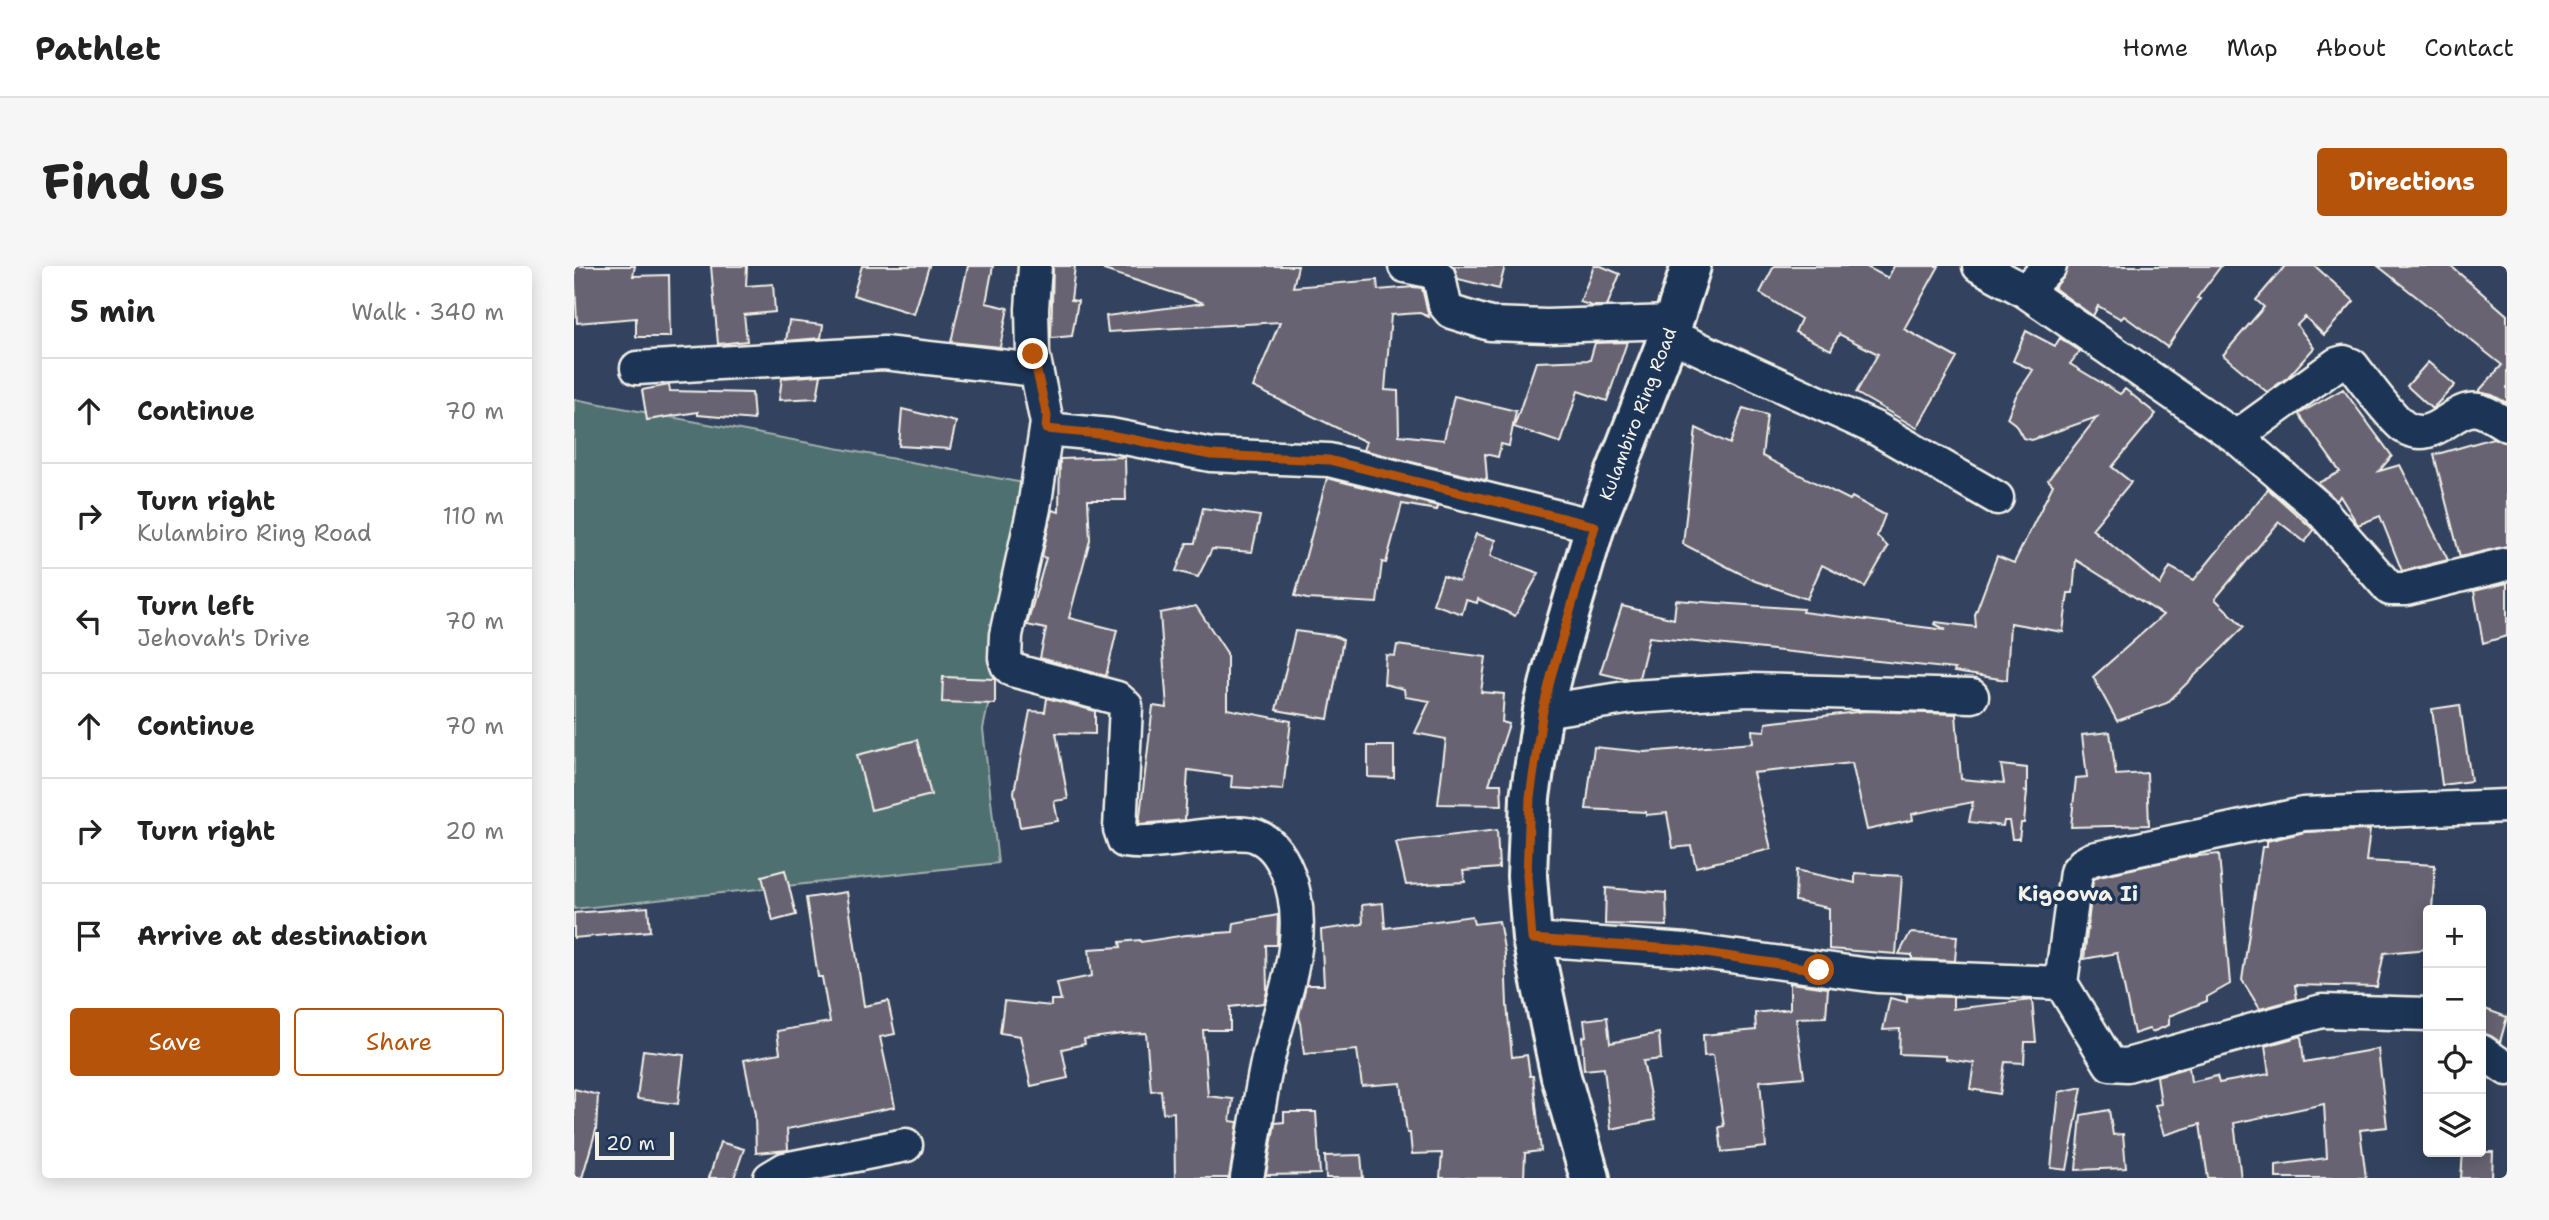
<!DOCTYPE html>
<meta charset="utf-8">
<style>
body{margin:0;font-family:"Shantell Sans",sans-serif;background:#f6f6f6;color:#222}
.controls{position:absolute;right:21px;bottom:21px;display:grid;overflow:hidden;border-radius:7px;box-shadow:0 4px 18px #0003}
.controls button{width:63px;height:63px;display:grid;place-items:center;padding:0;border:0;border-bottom:2px solid #e0e0e0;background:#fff;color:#222;font:35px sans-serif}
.scale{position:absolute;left:21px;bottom:18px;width:79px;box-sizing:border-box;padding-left:7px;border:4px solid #f4f1e8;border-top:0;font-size:19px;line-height:24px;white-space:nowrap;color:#f4f1e8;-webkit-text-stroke:5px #1d3557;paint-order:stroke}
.stop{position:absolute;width:21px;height:21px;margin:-16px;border:5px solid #b45309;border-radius:50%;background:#fff}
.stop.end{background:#b45309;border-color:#fff;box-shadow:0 2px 7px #0008}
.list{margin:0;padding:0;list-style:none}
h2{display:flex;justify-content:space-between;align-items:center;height:91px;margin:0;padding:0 28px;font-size:30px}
h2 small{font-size:23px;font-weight:400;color:#767676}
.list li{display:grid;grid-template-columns:46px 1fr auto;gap:21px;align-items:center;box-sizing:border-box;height:105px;padding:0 28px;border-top:2px solid #e0e0e0}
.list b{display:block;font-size:26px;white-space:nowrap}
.list p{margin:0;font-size:23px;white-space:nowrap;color:#767676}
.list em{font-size:23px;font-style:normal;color:#767676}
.actions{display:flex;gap:14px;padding:21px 28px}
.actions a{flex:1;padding:16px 0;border:2px solid #b45309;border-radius:7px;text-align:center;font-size:24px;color:#b45309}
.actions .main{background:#b45309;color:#fff}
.icon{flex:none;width:38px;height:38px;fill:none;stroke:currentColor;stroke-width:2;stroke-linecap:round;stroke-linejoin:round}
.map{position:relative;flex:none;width:1933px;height:912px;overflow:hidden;border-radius:7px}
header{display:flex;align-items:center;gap:42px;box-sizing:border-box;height:98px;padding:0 35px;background:#fff;border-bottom:2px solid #e0e0e0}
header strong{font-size:33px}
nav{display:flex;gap:38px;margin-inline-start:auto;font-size:24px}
.intro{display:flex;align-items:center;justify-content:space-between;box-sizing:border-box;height:168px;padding:0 42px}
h1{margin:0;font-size:49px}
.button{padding:18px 32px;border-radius:7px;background:#b45309;color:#fff;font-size:24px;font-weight:700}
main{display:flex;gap:42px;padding:0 42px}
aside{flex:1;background:#fff;border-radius:7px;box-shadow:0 4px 18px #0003}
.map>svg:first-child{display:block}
</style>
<header>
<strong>Pathlet</strong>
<nav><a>Home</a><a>Map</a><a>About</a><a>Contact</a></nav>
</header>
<div class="intro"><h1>Find us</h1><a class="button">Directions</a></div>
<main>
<aside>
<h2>5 min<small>Walk · 340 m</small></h2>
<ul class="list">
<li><svg class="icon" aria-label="ahead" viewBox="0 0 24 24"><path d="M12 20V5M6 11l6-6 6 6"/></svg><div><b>Continue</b></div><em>70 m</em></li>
<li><svg class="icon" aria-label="right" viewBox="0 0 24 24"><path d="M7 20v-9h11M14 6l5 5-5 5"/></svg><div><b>Turn right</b><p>Kulambiro Ring Road</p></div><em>110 m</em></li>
<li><svg class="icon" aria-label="left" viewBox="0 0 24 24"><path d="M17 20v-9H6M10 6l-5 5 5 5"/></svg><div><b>Turn left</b><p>Jehovah's Drive</p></div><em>70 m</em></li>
<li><svg class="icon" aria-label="ahead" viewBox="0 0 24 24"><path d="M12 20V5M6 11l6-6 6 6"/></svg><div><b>Continue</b></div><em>70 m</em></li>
<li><svg class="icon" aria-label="right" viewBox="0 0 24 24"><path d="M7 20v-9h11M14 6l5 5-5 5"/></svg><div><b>Turn right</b></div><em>20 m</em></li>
<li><svg class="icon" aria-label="arrive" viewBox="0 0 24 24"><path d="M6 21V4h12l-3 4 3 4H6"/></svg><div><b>Arrive at destination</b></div></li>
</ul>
<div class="actions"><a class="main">Save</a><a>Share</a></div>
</aside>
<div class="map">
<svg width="1933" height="912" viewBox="0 0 1933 912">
<rect width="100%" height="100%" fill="#33435f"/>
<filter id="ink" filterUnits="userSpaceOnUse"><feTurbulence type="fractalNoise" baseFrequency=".0143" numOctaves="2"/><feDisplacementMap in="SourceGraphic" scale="14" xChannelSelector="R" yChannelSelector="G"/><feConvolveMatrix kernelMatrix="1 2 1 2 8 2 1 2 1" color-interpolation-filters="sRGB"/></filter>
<g filter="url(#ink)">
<!-- green -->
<path fill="#4f7071" stroke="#a2b0ac" stroke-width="2" d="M 0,133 L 460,219 L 409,463 L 424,597 L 0,643 Z"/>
<!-- building -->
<path fill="#676472" stroke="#f4f1e8" stroke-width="2" d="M 0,0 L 61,0 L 59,10 L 95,9 L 96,71 L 62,71 L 62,52 L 3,57 Z
M 137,0 L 173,0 L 172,20 L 199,18 L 201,46 L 170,49 L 173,75 L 144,78 Z
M 288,0 L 355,0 L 340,48 L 279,29 Z
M 394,0 L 419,0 L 412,37 L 434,42 L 426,81 L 377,76 Z
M 479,0 L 501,0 L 497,34 L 504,35 L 498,70 L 477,72 Z
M 531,0 L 724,0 L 719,21 L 803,14 L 804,24 L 840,21 L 848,22 L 855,51 L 846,47 L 817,49 L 811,124 L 824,125 L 825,169 L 870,174 L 880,130 L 942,145 L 935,180 L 927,178 L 924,191 L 911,188 L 913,213 L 910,214 L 789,184 L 792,176 L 679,121 L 706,56 L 534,66 L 532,50 L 630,37 L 530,4 Z
M 880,0 L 931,0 L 925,23 L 884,13 Z
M 1020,0 L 1027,0 L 1046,8 L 1033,40 L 1018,40 L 1006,36 Z
M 1200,0 L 1291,0 L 1314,12 L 1320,0 L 1365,0 L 1330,63 L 1383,92 L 1343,162 L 1282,127 L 1304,88 L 1265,68 L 1257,84 L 1221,66 L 1227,53 L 1186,27 Z
M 1494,0 L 1647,0 L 1623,32 L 1626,33 L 1593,81 L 1550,50 L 1547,53 L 1524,40 L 1519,50 L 1480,22 L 1489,12 Z
M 1711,0 L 1741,0 L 1780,35 L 1750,69 L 1731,51 L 1723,59 L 1740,82 L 1714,111 L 1693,126 L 1649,89 L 1690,41 L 1682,34 Z
M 1804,0 L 1877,0 L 1933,49 L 1933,137 L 1918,129 L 1904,126 L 1928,99 Z
M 215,55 L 249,59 L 247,72 L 212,75 Z
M 1452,65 L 1481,80 L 1486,72 L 1506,85 L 1496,98 L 1546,128 L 1551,123 L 1582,148 L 1538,201 L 1557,216 L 1518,263 L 1586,319 L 1596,301 L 1620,314 L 1694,223 L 1740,264 L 1731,276 L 1705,256 L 1641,333 L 1670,361 L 1593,437 L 1543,455 L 1519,411 L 1589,349 L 1502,294 L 1499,327 L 1494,327 L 1489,366 L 1436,357 L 1433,414 L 1380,406 L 1381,403 L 1075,371 L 1065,412 L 1051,413 L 1026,407 L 1048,340 L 1100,353 L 1102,334 L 1229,343 L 1228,346 L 1372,364 L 1361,358 L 1362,356 L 1402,361 L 1401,349 L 1423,290 L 1440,297 L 1479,219 L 1474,214 L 1523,151 L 1458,174 L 1449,172 L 1441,158 L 1433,152 L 1442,130 L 1459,104 L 1439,95 Z
M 1053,76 L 1033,135 L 1004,125 L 987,177 L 940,161 L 962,96 L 1016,94 L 1021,77 Z
M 1854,96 L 1881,119 L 1858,143 L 1833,120 Z
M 247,109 L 243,132 L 205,134 L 208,112 Z
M 95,119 L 96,125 L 178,127 L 180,154 L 124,149 L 124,146 L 73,154 L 68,124 Z
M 1769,123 L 1818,190 L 1805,205 L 1826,199 L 1874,294 L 1828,305 L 1806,250 L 1784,259 L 1766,230 L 1763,235 L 1744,217 L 1766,206 L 1725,148 Z
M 1169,142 L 1193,149 L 1188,190 L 1276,234 L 1278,231 L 1311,249 L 1303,270 L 1314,281 L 1291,321 L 1248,299 L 1233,333 L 1181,315 L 1109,278 L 1122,162 L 1156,178 Z
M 328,143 L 382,156 L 376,183 L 325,180 Z
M 1919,172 L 1933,177 L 1933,280 L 1886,291 L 1860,189 Z
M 551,191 L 552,234 L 514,234 L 516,274 L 495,352 L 543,364 L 532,410 L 466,392 L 472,363 L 453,359 L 472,292 L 468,291 L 478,244 L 485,246 L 486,193 Z
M 753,212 L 864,240 L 863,244 L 828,238 L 812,297 L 808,296 L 803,337 L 733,333 L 721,330 Z
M 629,242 L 686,250 L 678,286 L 638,283 L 624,311 L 602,305 L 613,277 L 621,277 Z
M 902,268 L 922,274 L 917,290 L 965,307 L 941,350 L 904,333 L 903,337 L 892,334 L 888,348 L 859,338 L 869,310 L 885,316 Z
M 1933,317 L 1933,370 L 1909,377 L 1900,325 Z
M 622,340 L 653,387 L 653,443 L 717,455 L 709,524 L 657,521 L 658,510 L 614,504 L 611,554 L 565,558 L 579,440 L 593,442 L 586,347 Z
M 721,365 L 760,370 L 769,374 L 754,453 L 702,444 Z
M 823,379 L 912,391 L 907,426 L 930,428 L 928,456 L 935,458 L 915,518 L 927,518 L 928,539 L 864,538 L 872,473 L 841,467 L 856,435 L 831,431 L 830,423 L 810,418 L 812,389 L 821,390 Z
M 369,411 L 421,413 L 421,438 L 368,436 Z
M 473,432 L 521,445 L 521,468 L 482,467 L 494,533 L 480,535 L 484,555 L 446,561 L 440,526 L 456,445 L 471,446 Z
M 1886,439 L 1897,515 L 1868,519 L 1858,443 Z
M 1291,445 L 1382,448 L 1387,513 L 1430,517 L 1427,499 L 1453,502 L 1453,525 L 1450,525 L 1453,526 L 1450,557 L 1447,557 L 1445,573 L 1438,573 L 1435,555 L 1430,555 L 1429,560 L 1395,556 L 1399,536 L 1338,548 L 1339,554 L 1293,564 L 1278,497 L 1179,507 L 1197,583 L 1122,601 L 1117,580 L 1099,582 L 1093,547 L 1072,549 L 1072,546 L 1012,543 L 1020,481 L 1071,486 L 1179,477 L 1178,464 L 1191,465 L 1192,457 Z
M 1536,466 L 1542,509 L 1573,507 L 1575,559 L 1497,561 L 1502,512 L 1513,511 L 1508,469 Z
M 343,474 L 357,529 L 297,544 L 283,489 Z
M 794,480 L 820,480 L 820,512 L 794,511 Z
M 923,564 L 925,602 L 889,605 L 891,616 L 832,619 L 822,576 Z
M 1796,564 L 1792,595 L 1861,599 L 1858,644 L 1854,644 L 1854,683 L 1810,687 L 1803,721 L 1721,719 L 1723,733 L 1686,743 L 1668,714 L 1688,581 L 1693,581 L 1693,575 L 1731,566 Z
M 1645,588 L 1656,718 L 1633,731 L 1633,735 L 1595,750 L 1595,759 L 1578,766 L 1575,763 L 1560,768 L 1543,687 L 1510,693 L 1519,614 L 1525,610 L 1613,591 Z
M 211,604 L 222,649 L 199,655 L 188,610 Z
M 1222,604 L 1281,617 L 1281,607 L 1328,610 L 1322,688 L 1255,683 L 1255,642 L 1221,635 Z
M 1032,622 L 1092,627 L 1093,660 L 1031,658 Z
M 273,626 L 290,740 L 314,735 L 321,768 L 306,771 L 321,841 L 213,863 L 214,884 L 182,887 L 181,849 L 170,794 L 206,787 L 203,765 L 256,756 L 248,711 L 244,711 L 232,632 Z
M 809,637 L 811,662 L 898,650 L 900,658 L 925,655 L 931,688 L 933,739 L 938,791 L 953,789 L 956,810 L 959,810 L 967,885 L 951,887 L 950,912 L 866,912 L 868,887 L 838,888 L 836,867 L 833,867 L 827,817 L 788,820 L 783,784 L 730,788 L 725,749 L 732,719 L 750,719 L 747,664 L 789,658 L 788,639 Z
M 74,641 L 76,665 L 0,672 L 0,647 Z
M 704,649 L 703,679 L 692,679 L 693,725 L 690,737 L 656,741 L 656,764 L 629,764 L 634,830 L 659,833 L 656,855 L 664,856 L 655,912 L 601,912 L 600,846 L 589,847 L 587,824 L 577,825 L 572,767 L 548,768 L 510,773 L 511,778 L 488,783 L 494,812 L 457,820 L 446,770 L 426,767 L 430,735 L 477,740 L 477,734 L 487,734 L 483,717 L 518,710 L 515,683 L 547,681 L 546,676 L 566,674 L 567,676 L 612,669 L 659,666 L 660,657 Z
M 1336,667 L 1383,670 L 1381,695 L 1338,693 L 1338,689 L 1325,688 Z
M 1216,717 L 1254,722 L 1252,751 L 1222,752 L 1230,811 L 1186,815 L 1192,881 L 1148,886 L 1145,861 L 1150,860 L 1139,789 L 1130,790 L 1129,769 L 1182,764 L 1181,747 L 1216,743 Z
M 1333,730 L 1379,731 L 1379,743 L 1458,734 L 1462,776 L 1451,776 L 1450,797 L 1431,796 L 1426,828 L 1396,823 L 1400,797 L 1372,793 L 1372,790 L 1325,788 L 1326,763 L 1309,764 L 1316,732 L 1333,736 Z
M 1911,743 L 1933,751 L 1926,776 L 1917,770 L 1907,767 L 1907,754 Z
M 1033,751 L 1036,777 L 1085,767 L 1087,793 L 1069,795 L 1081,854 L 1037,863 L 1030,802 L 1010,804 L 1008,771 L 1012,770 L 1010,754 Z
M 1727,770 L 1730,796 L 1804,783 L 1813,861 L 1786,864 L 1792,912 L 1702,912 L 1702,899 L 1753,892 L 1750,838 L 1660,857 L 1667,912 L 1634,912 L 1626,858 L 1590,869 L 1581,839 L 1587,838 L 1583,810 L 1615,801 L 1617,816 L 1643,810 L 1645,817 L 1695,808 L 1691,780 Z
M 69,784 L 110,789 L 104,838 L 63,833 Z
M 1508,821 L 1493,904 L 1477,902 L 1485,826 Z
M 0,823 L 24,829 L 22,864 L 8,912 L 0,912 Z
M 1535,844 L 1539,869 L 1549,868 L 1552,902 L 1502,904 L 1507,849 Z
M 710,846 L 742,846 L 746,908 L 692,909 L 701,857 L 710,856 Z
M 146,876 L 170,883 L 160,912 L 135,912 Z
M 1889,886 L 1919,886 L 1918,912 L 1887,912 Z
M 787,889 L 789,912 L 752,912 L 751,890 Z"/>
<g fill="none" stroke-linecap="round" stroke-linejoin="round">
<!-- street casing -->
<g stroke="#f4f1e8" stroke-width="37">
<path id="street" d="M 461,0 L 458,43 L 459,88 L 473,157 L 460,242 L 432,369 L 431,392 L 433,399 L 438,404 L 543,432 L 552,440 L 546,563 L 550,575 C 581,580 618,569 651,568 C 661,568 672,566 682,570 C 698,576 707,590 713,605 C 739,667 707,734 693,797 C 685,835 680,874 673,912
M 831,0 L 855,5 L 865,11 L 871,39 L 877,46 L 916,58 L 973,60 L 1099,56
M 1405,0 L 1451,25 L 1662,171 L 1744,241 L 1816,323 L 1832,323 L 1933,298
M 1451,25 L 1476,0
M 1095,69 L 1303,163 L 1423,232
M 63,102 L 310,87 L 462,104
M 472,163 L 536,169 L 637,189 L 755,194 L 1021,260
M 1662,171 L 1763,98 L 1770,96 L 1778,99 C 1788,112 1819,154 1830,161 C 1860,180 1879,139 1904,144 C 1914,146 1924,154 1933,159
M 969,445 L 1058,431 L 1175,424 L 1398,430
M 958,673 L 1112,684 L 1303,710 L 1487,717
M 1854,748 L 1748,745 L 1553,799 L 1536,798 L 1487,717 L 1502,606 L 1509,598 L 1518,593 L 1729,548 L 1933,540
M 1907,785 L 1933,803
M 196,912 L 211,903 L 332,879"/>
</g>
<!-- secondary casing -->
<g stroke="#f4f1e8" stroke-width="44">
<path id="secondary" d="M 1016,912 L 987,811 L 958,673 L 953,610 L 956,531 L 969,445 L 978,407 L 1021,260 L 1095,69 L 1117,0"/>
</g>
<!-- street -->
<use href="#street" stroke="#1d3557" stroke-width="32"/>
<!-- secondary -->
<use href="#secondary" stroke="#1d3557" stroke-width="38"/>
</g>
</g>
<g fill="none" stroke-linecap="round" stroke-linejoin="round" filter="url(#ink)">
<!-- route -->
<path stroke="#b45309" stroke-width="9" d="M 459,88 L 473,150 L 472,163 L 536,169 L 637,189 L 755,194 L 1021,260 L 978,407 L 969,444 L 956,531 L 953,610 L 958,673 L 1112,684 L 1245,704"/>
</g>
<g text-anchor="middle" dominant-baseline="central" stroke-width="7" stroke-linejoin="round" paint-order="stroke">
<!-- street labels -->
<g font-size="18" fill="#f4f1e8" stroke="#1d3557">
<text transform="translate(1064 148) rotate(-69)">Kulambiro Ring Road</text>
</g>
<!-- quarter labels -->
<g font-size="21" font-weight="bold" fill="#f4f1e8" stroke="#1d3557">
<text x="1504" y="628">Kigoowa Ii</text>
</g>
</g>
</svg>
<div class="controls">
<button>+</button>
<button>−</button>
<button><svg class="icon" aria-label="locate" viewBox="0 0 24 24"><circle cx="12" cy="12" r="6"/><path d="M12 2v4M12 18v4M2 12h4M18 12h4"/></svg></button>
<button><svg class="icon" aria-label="layers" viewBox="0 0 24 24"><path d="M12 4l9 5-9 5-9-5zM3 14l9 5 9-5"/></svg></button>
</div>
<div class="scale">20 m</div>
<div class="stop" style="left:1245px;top:704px"></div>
<div class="stop end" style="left:459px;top:88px"></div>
</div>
</main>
